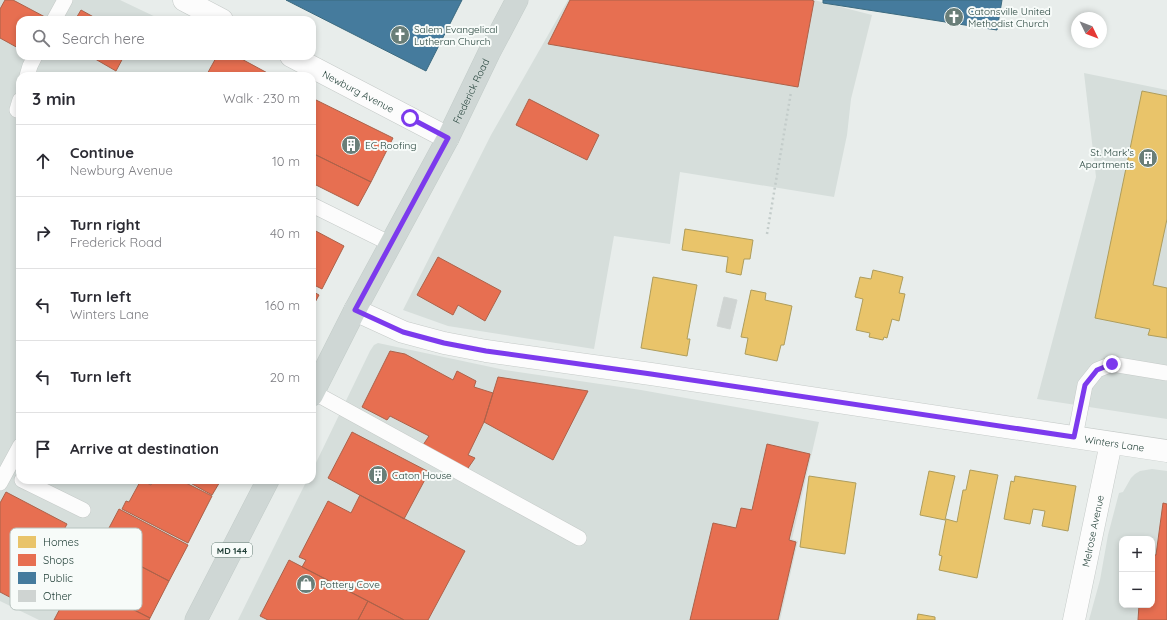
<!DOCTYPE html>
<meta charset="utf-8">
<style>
body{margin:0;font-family:Quicksand,sans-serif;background:#f2f2f3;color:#2b2b33}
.controls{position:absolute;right:12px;bottom:12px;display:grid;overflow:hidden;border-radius:8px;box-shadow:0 2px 6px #0003}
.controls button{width:36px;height:36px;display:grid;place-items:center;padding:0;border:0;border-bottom:1px solid #e1e1e2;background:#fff;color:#2b2b33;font:20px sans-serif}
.compass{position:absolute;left:1071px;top:12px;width:36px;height:36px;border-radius:50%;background:#fff;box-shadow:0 2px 6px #0003;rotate:133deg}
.stop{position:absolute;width:12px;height:12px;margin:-9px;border:3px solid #7c3aed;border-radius:50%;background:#fff}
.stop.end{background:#7c3aed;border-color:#fff;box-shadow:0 1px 4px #0008}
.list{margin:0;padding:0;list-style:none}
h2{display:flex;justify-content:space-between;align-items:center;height:52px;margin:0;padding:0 16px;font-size:17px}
h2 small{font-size:13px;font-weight:400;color:#7c7c81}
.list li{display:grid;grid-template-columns:26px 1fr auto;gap:12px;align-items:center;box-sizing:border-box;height:72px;padding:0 16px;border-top:1px solid #e1e1e2}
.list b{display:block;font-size:15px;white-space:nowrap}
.list p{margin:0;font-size:13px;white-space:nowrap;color:#7c7c81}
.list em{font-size:13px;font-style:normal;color:#7c7c81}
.icon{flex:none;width:22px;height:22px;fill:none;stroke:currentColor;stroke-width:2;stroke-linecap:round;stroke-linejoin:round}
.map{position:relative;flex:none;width:1167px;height:620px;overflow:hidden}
.search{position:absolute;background:#fff;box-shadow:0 2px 6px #0003;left:16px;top:16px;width:300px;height:44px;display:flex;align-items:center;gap:10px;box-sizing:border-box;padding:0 14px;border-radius:12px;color:#7c7c81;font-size:15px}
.panel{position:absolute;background:#fff;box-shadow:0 2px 6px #0003;left:16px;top:72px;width:300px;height:412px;border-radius:12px}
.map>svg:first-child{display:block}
</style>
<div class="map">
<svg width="1167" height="620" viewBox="0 0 1167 620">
<rect width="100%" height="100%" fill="#e8edeb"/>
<!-- built -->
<path fill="#d6dedb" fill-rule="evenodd" d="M 0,0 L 120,0 L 162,20 L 20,20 L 20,56 L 236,56 L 273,76 L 20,76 L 20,480 L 221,480 L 149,620 L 39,620 L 0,601 Z
M 568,0 L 814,0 L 872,15 L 851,99 L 847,135 L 834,197 L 680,172 L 670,244 L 614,236 L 594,349 L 448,326 L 403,310 L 491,135 Z
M 1084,73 L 1167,90 L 1167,419 L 1037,399 L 1096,177 Z
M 378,343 L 505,370 L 641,390 L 819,422 L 792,539 L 798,541 L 780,620 L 238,620 L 307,480 L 312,480 L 312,471 L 370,351 L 374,345 Z
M 1152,469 L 1167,471 L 1167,620 L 1089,620 L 1100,580 L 1108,535 L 1119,493 L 1123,492 L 1131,478 L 1135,474 L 1140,471 ZM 1122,539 L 1152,539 L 1152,605 L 1122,605 Z"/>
<!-- homes -->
<path fill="#e9c46a" stroke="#ae9d5c" d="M 1142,91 L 1167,96 L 1167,219 L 1153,285 L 1167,288 L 1167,338 L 1148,335 L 1150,329 L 1095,318 Z
M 685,229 L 753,240 L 750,259 L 744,259 L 741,275 L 726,272 L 728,257 L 682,250 Z
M 873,270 L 903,277 L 899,293 L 905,294 L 899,321 L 892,319 L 887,338 L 884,337 L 883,340 L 869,337 L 870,333 L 856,330 L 863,299 L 855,297 L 860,277 L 871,279 Z
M 653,277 L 697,285 L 687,339 L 690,339 L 687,356 L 641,348 Z
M 751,290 L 766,293 L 765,300 L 792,306 L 784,345 L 781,345 L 777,361 L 745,354 L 748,338 L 741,337 Z
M 970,470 L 998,475 L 977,578 L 939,570 L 942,556 L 939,555 L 946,519 L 957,522 L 963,490 L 966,490 Z
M 929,471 L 955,476 L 945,520 L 920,515 Z
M 809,476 L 856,483 L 845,554 L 800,547 Z
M 1015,476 L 1076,486 L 1068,531 L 1042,526 L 1045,511 L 1033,509 L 1030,524 L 1004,519 L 1011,481 L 1014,482 Z
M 918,614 L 935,617 L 935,620 L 917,620 Z"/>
<!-- shops -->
<path fill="#e76f51" stroke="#ac624a" d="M 5,0 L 13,0 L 45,17 L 43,20 L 20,20 L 20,49 L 0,38 L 0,9 Z
M 570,0 L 811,0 L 814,1 L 798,87 L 548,44 Z
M 81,10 L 99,20 L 75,20 Z
M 90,56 L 124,56 L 116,71 Z
M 217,56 L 236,56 L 273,76 L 206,76 Z
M 312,98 L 393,138 L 371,182 L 312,153 Z
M 529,99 L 599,135 L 587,160 L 516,125 Z
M 312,153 L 371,182 L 358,206 L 312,183 Z
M 312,229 L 344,246 L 322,289 L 312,284 Z
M 438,257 L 501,291 L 485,321 L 458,305 L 453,315 L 417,295 Z
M 312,291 L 319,295 L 312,308 Z
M 390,351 L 405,354 L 453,380 L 457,371 L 476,381 L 474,387 L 493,393 L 484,422 L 468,455 L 475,458 L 466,471 L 423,445 L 429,436 L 390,416 L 387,420 L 362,407 Z
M 498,377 L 588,391 L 553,460 L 484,422 Z
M 352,432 L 429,472 L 404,519 L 328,478 Z
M 767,444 L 810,454 L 789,540 L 796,542 L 778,620 L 690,620 L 713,523 L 736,528 L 741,508 L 752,510 Z
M 141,480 L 151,485 L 153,480 L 180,480 L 212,496 L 188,543 L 122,509 L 126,501 L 129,502 Z
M 185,480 L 221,480 L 212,495 Z
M 6,492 L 67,524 L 25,605 L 0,592 L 0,503 Z
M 360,495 L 465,551 L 428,620 L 404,620 L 302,567 L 306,560 L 299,557 L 328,501 L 351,513 Z
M 1163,503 L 1167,504 L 1167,620 L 1138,620 L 1139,605 L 1152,605 L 1152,555 L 1156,555 Z
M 119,509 L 188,545 L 169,581 L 100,545 Z
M 94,542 L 169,581 L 150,618 L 75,580 Z
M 289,560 L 368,601 L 358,620 L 268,620 L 260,616 Z
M 75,580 L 150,618 L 149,620 L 54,620 Z
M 368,601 L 404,620 L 358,620 Z"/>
<!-- public -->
<path fill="#457b9d" stroke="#3b6a7f" d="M 286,0 L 462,0 L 426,71 Z
M 823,0 L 1002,0 L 997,30 L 823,3 Z"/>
<!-- building -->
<path fill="#cfd4d2" stroke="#d1d6d4" d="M 724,297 L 737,300 L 730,329 L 717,326 Z"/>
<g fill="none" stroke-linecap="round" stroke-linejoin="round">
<!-- service casing -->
<g stroke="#c5cac8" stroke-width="16">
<path id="service" d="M 54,20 L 65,0
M 27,76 L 30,66 L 35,56
M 17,110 L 20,100
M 312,205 L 391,244
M 313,392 L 579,538
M 1075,437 L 1085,385 L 1097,370 L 1112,364 L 1167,373
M 22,480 L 83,510
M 0,483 L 20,446"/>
</g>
<!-- minor casing -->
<g stroke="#c5cac8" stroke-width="23">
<g id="minor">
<path d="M 184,0 L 222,20"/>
<path id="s1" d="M 291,56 L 448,138"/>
<path id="s2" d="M 1074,620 L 1111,443"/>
</g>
</g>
<!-- tertiary casing -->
<g stroke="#c5cac8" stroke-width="23">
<g id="tertiary">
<path id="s3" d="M 355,310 L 403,332 L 444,343 L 486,351 L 651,374 L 1167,451"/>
</g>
</g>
<!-- primary casing -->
<g stroke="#c3ccc9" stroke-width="23">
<g id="primary">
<path id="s4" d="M 312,395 L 355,310 L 448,138 L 489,53 L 517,0"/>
<path d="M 196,620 L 268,480"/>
</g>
</g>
<!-- path -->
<path stroke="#c3ccca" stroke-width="2.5" stroke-dasharray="2 3" stroke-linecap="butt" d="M 767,234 L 791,92"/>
<!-- service -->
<use href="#service" stroke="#fcfcfc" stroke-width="15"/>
<!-- minor -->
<use href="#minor" stroke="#fcfcfc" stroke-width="22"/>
<!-- tertiary -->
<use href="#tertiary" stroke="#fcfcfc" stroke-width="22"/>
<!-- primary -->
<use href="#primary" stroke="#cfd7d5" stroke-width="22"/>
</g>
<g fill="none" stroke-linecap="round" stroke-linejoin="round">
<!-- route -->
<path stroke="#7c3aed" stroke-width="5" d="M 410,118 L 448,138 L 355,310 L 403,332 L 444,343 L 486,351 L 651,374 L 1074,437 L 1085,385 L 1097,370 L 1112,364"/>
</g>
<!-- icons -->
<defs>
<g id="church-disc" transform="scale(1)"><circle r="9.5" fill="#697e78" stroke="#f7fbf9"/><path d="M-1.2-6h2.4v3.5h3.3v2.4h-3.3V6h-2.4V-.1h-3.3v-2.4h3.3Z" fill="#fff"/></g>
<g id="building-disc" transform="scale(1)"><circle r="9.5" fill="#697e78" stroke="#f7fbf9"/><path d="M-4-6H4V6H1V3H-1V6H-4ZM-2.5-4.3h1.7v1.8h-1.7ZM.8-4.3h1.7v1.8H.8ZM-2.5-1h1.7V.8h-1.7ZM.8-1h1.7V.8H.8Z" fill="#fff"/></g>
<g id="shop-disc" transform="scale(1)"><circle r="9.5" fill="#697e78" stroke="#f7fbf9"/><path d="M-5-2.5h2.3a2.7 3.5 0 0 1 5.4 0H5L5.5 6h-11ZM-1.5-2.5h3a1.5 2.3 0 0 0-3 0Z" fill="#fff"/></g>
</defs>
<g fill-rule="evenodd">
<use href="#church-disc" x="954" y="17"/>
<use href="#church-disc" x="400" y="35"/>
<use href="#building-disc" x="351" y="145"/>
<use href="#building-disc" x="1148" y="158"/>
<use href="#building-disc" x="378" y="475"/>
<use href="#shop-disc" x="306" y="584"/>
</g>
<g text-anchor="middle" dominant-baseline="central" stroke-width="4" stroke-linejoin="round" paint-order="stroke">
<!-- shield labels -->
<rect fill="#f7fbf9" stroke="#637a73" stroke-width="1" x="212" y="543" width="40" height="14" rx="3"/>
<g font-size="9" font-weight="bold" fill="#24423a">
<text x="232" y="550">MD 144</text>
</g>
<!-- poi labels -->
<g font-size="10" fill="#24423a" stroke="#f7fbf9" text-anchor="start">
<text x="968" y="11">Catonsville United<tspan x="968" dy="12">Methodist Church</tspan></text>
<text x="414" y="29">Salem Evangelical<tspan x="414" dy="12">Lutheran Church</tspan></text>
<text x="365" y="145">EC Roofing</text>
<text x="1134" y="152" text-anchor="end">St. Mark's<tspan x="1134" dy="12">Apartments</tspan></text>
<text x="392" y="475">Caton House</text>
<text x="320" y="584">Pottery Cove</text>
</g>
<!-- street labels -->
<g font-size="10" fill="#24423a" stroke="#f7fbf9">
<text stroke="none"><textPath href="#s1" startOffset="76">Newburg Avenue</textPath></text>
<text stroke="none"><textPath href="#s4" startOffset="343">Frederick Road</textPath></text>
<text stroke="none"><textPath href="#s3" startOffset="773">Winters Lane</textPath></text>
<text stroke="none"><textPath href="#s2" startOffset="91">Melrose Avenue</textPath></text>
</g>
</g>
<!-- legend -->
<rect x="10" y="528" width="132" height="82" rx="6" fill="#f7fbf9" stroke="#b8c4c0" stroke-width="1"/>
<rect x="18" y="536" width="18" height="12" fill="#e9c46a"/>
<rect x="18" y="554" width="18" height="12" fill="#e76f51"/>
<rect x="18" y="572" width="18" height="12" fill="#457b9d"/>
<rect x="18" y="590" width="18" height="12" fill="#cfd4d2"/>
<g font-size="11" fill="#24423a">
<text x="43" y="546">Homes</text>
<text x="43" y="564">Shops</text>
<text x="43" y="582">Public</text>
<text x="43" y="600">Other</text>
</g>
</svg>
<div class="controls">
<button>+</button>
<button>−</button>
</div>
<svg class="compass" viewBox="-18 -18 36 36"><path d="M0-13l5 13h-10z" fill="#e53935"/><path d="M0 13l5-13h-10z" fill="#7c7c81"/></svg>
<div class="stop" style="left:410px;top:118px"></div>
<div class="stop end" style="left:1112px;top:364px"></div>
<div class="search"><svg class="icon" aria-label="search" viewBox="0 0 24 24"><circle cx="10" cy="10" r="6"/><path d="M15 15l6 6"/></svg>Search here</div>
<section class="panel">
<h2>3 min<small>Walk · 230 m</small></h2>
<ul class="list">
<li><svg class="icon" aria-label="ahead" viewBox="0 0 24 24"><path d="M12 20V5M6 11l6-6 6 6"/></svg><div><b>Continue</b><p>Newburg Avenue</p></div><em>10 m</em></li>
<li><svg class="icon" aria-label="right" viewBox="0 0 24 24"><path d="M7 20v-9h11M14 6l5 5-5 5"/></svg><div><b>Turn right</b><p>Frederick Road</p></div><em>40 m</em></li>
<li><svg class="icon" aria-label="left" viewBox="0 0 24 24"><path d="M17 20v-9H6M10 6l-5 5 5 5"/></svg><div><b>Turn left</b><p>Winters Lane</p></div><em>160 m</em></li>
<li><svg class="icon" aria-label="left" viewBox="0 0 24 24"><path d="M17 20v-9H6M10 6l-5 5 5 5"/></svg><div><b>Turn left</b></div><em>20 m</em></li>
<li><svg class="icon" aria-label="arrive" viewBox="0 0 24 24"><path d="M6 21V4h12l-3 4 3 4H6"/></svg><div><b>Arrive at destination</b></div></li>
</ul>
</section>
</div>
